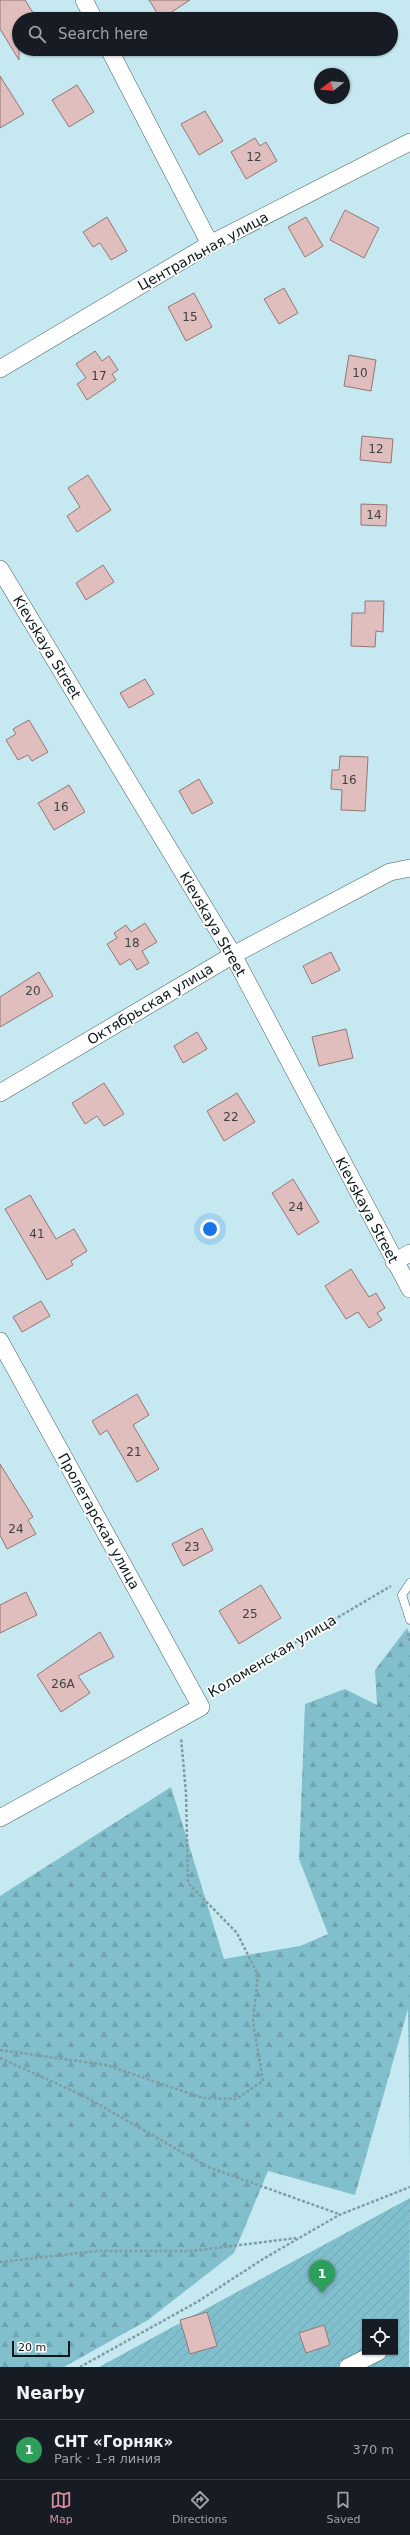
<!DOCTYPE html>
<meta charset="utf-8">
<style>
body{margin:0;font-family:"DejaVu Sans",sans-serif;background:#20242c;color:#f1f3f6}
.controls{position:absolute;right:12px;bottom:12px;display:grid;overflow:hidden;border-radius:0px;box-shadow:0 1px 3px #0004}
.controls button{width:36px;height:36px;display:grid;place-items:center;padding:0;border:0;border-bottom:1px solid #363941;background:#171b24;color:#f1f3f6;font:20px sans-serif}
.compass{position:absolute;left:314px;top:68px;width:36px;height:36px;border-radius:50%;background:#171b24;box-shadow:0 1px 3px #0004;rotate:253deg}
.scale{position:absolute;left:12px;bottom:10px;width:58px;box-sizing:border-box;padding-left:4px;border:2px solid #0a171a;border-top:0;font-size:11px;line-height:14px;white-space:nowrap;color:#0a171a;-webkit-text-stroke:3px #fff;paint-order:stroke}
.you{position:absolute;left:210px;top:1229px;width:14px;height:14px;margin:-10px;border:3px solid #fff;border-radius:50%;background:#1a73e8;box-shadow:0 0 0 6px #1a73e833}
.badge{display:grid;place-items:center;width:26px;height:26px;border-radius:50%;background:#d3919f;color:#fff;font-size:13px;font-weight:700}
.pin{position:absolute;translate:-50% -33px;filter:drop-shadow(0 1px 2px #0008)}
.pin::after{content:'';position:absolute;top:21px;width:14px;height:12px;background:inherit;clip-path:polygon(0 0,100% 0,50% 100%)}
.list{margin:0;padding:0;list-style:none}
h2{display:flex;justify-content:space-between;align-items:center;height:52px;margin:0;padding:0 16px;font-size:17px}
h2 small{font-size:13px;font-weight:400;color:#9ea1a6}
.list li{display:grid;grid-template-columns:26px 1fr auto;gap:12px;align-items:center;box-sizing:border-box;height:60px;padding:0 16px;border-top:1px solid #363941}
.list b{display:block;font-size:15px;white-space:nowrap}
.list p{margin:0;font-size:13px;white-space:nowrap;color:#9ea1a6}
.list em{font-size:13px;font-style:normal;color:#9ea1a6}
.icon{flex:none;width:22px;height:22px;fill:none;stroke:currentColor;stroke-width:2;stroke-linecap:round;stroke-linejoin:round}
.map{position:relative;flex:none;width:410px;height:2367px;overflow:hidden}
.search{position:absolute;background:#171b24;box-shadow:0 1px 3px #0004;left:12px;right:12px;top:12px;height:44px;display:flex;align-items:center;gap:10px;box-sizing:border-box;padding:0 14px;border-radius:22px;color:#9ea1a6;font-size:15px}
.sheet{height:112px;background:#171b24}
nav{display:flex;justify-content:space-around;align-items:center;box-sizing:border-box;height:56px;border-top:1px solid #363941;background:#171b24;font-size:11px;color:#9ea1a6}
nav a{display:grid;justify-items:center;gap:2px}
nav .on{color:#d3919f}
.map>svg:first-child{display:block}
</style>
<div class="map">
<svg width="410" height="2367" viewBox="0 0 410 2367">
<defs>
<pattern id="forest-firs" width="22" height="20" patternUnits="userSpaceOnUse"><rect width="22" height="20" fill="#82bfcd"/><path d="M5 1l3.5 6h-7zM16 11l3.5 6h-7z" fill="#6fa3af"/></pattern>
<pattern id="garden-furrows" width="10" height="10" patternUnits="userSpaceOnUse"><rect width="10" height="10" fill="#82bfcd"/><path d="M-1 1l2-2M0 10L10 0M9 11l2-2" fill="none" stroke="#6fa3af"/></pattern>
</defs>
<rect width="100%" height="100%" fill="#c6e9f1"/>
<!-- forest -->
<path fill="url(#forest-firs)" d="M 407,1628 L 410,1634 L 410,2166 L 408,2009 L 355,2195 L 268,2171 L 234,2253 L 148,2320 L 64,2367 L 0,2367 L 0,1896 L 171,1787 L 224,1959 L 300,1946 L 328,1934 L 299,1859 L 305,1704 L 345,1689 L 377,1705 L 375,1670 Z"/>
<!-- garden -->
<path fill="url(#garden-furrows)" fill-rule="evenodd" d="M 410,2198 L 409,2367 L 99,2367 ZM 365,2322 L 395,2322 L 395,2352 L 365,2352 Z"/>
<!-- building -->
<path fill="#dfbebd" stroke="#947676" d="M 0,0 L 25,0 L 37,19 L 19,19 L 19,60 L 0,29 Z
M 149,0 L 190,0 L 161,19 Z
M 0,76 L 24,114 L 0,128 Z
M 77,85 L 94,112 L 69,127 L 52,100 Z
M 205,111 L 223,141 L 199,155 L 181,124 Z
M 255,138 L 260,146 L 266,142 L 277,161 L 246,179 L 231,152 Z
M 345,210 L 379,228 L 364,258 L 330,240 Z
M 107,217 L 127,251 L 111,260 L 100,243 L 93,247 L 83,232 Z
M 306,217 L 323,246 L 305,257 L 288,227 Z
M 284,288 L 298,313 L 279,324 L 264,299 Z
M 194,293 L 212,327 L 186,341 L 168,307 Z
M 95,351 L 102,361 L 109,356 L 118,370 L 112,374 L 116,380 L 87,400 L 77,384 L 86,378 L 76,364 Z
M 349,355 L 376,360 L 371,391 L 344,386 Z
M 362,436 L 393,439 L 391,463 L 360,460 Z
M 88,475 L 111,510 L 77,532 L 67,516 L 80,507 L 68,488 Z
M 361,504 L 387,505 L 386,526 L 361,525 Z
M 103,565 L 114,582 L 86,600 L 76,583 Z
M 365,601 L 384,601 L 383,632 L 376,631 L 375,647 L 351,646 L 352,613 L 365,613 Z
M 145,679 L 154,694 L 129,708 L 120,693 Z
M 29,720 L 48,752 L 32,761 L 28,755 L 18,760 L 6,740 L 16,734 L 13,729 Z
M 340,756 L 368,757 L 365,811 L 341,810 L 342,790 L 331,789 L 332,770 L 339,770 Z
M 199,779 L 213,803 L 192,814 L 179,791 Z
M 69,785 L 85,812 L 54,830 L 38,803 Z
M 145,923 L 157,942 L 142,951 L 149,963 L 137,970 L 130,959 L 120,965 L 107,944 L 117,938 L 114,933 L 126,925 L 131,932 Z
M 331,952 L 340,970 L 312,984 L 303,966 Z
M 39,972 L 53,996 L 0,1027 L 0,997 Z
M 346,1029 L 353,1058 L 319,1066 L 312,1037 Z
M 197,1032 L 207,1049 L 183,1063 L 174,1046 Z
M 104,1083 L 124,1114 L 104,1126 L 97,1116 L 85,1124 L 72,1103 Z
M 237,1093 L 255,1122 L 224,1141 L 207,1111 Z
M 293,1179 L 319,1222 L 298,1235 L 272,1193 Z
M 30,1195 L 56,1239 L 74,1229 L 87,1251 L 71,1261 L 73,1265 L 47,1280 L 5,1209 Z
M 351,1269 L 369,1297 L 376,1293 L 385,1308 L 377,1313 L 382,1320 L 369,1328 L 358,1312 L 346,1319 L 325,1286 Z
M 41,1301 L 50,1316 L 22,1332 L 13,1317 Z
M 137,1394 L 149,1415 L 133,1425 L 159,1469 L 137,1482 L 107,1430 L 100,1435 L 92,1421 Z
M 0,1464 L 33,1517 L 28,1520 L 36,1534 L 7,1549 L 0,1535 Z
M 202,1528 L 213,1550 L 183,1566 L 172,1544 Z
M 261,1585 L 281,1618 L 239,1644 L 219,1611 Z
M 26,1592 L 37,1615 L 0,1633 L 0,1605 Z
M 100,1632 L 114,1657 L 78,1676 L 90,1693 L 61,1712 L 37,1675 Z
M 207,2312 L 217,2346 L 190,2354 L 180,2320 Z
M 324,2325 L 330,2345 L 306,2353 L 299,2333 Z"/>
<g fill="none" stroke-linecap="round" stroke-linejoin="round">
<!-- lane casing -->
<g stroke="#426269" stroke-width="9">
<path id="lane" d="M 410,1583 L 402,1595 L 410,1620"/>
</g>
<!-- street casing -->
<g stroke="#426269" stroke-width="18">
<path id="street" d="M 84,0 L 94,19
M 109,49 L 210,244
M 0,369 L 210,244 L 410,142
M 0,569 L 233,955 L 410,1289
M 0,1093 L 233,955 L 390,872 L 410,868
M 394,1262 L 410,1253
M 0,1341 L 201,1707 L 0,1818
M 348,2367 L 378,2352"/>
</g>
<!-- path -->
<path stroke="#819ca2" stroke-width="2.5" stroke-dasharray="3 2" stroke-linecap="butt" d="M 408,1633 L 410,1642
M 213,1691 L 391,1586
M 0,2050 L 106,2065 L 203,2098 L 236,2099 L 263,2081 L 253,2022 L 258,1975 L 237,1933 L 188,1883 L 186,1793 L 181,1738
M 0,2058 L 84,2096 L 208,2167 L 339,2214
M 0,2262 L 97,2251 L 192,2251 L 296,2238
M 80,2367 L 197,2302 L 263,2259 L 339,2215 L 410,2187"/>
<!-- lane -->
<use href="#lane" stroke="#fff" stroke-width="8"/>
<!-- street -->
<use href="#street" stroke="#fff" stroke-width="17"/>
</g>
<g text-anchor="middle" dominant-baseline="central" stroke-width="3.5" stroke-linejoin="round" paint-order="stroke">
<!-- number labels -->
<g font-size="12" fill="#3f4143">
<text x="254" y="157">12</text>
<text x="190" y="317">15</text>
<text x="360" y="373">10</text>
<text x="99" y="376">17</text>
<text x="376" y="449">12</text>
<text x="374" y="515">14</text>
<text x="349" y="780">16</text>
<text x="61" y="807">16</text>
<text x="132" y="943">18</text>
<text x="33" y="991">20</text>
<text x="231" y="1117">22</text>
<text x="296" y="1207">24</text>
<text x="37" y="1234">41</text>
<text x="134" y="1452">21</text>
<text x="16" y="1529">24</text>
<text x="192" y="1547">23</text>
<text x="250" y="1614">25</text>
<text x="63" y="1684">26А</text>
</g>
<!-- street labels -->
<g font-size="14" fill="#0a171a" stroke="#fff">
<text transform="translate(203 251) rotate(-29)">Центральная улица</text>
<text transform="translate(47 647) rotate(59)">Kievskaya Street</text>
<text transform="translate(213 924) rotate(60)">Kievskaya Street</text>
<text transform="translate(150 1004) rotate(-31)">Октябрьская улица</text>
<text transform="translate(367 1210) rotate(62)">Kievskaya Street</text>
<text transform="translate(99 1521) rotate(61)">Пролетарская улица</text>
<text transform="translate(272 1656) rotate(-31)">Коломенская улица</text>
</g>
</g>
</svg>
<div class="controls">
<button><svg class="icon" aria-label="locate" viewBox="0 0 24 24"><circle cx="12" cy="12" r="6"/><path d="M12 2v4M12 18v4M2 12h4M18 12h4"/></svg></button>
</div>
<svg class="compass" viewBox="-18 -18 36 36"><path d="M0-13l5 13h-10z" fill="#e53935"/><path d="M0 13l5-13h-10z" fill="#9ea1a6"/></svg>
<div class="scale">20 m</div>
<div class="you"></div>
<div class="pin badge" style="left:322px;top:2293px;background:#2e9e5b">1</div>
<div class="search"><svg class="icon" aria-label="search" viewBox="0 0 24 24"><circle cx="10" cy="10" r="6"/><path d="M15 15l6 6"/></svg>Search here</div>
</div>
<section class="sheet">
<h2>Nearby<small></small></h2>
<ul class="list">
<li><span class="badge" style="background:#2e9e5b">1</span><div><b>СНТ «Горняк»</b><p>Park · 1-я линия</p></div><em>370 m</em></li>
</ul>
</section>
<nav>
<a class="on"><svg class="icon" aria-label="map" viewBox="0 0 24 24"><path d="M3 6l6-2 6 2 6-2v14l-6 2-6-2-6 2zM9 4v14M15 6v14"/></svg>Map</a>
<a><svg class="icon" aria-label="directions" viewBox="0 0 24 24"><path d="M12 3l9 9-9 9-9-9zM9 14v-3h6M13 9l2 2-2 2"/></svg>Directions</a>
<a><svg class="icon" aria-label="saved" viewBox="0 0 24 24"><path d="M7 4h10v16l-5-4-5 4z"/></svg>Saved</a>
</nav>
